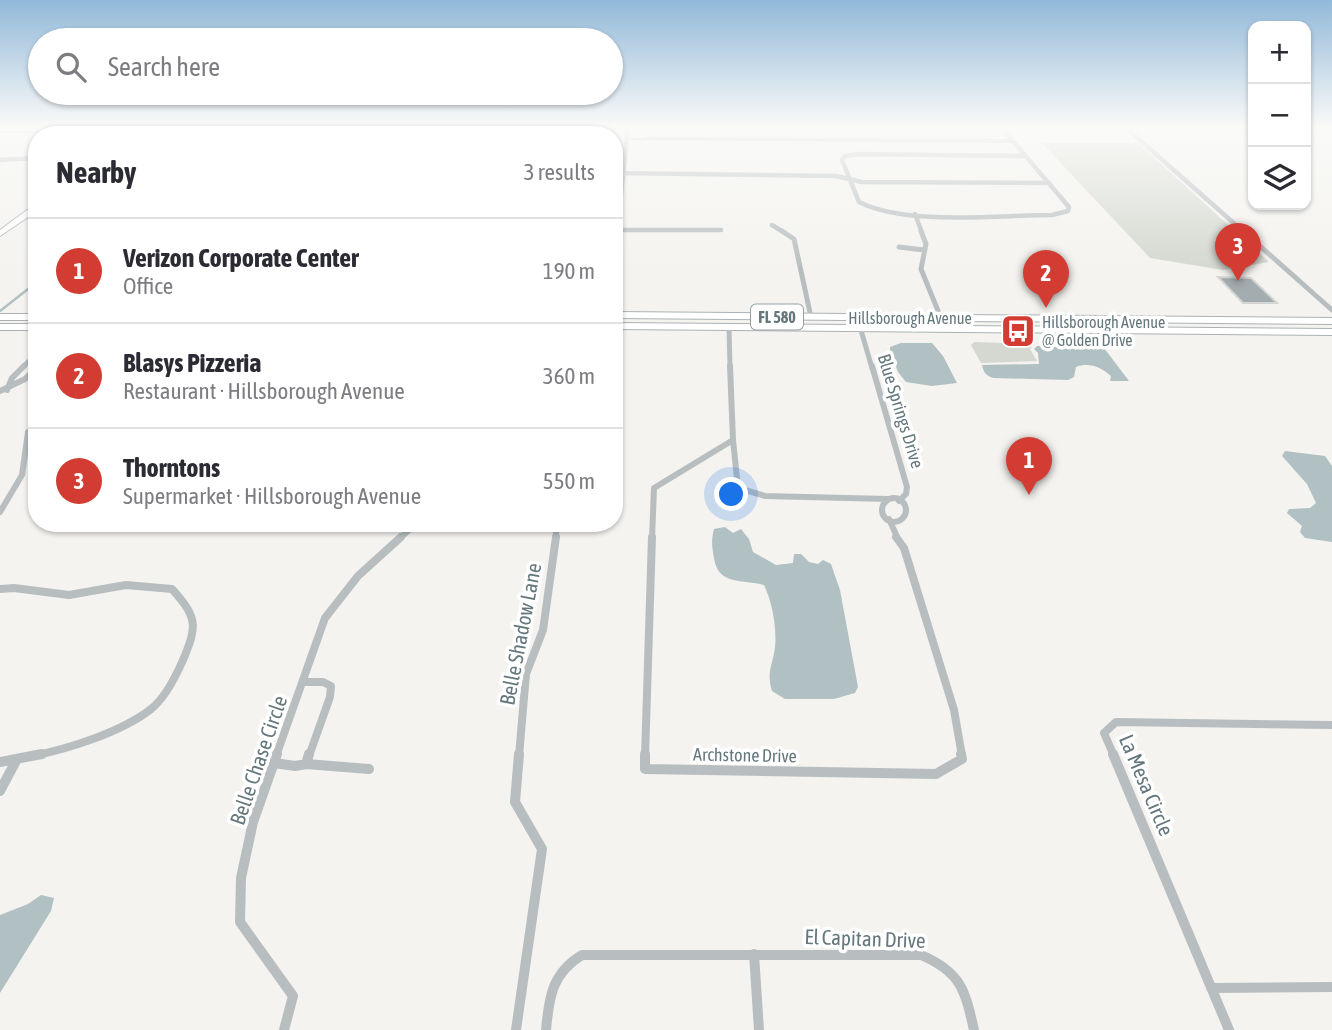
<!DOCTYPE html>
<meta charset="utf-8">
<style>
body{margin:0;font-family:"Asap Condensed",sans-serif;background:#f7f7f7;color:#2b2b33}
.controls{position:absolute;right:21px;top:21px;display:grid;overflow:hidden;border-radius:14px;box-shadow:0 2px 5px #0004}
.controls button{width:63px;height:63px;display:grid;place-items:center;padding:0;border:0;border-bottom:2px solid #e1e1e2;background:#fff;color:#2b2b33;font:35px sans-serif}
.you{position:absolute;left:732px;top:495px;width:24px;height:24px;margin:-18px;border:5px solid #fff;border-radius:50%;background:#1a73e8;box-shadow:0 0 0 10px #1a73e833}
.badge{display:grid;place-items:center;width:46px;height:46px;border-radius:50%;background:#d23c32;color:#fff;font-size:23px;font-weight:700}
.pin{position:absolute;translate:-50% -58px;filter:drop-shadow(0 2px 4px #0008)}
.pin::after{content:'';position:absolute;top:37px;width:24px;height:21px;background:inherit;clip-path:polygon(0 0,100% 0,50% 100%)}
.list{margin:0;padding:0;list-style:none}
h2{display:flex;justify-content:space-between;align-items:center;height:91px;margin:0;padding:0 28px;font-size:30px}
h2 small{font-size:23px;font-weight:400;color:#7c7c81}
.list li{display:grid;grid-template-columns:46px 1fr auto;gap:21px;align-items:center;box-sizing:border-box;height:105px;padding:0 28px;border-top:2px solid #e1e1e2}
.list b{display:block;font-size:26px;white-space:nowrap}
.list p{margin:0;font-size:23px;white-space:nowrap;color:#7c7c81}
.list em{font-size:23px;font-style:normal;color:#7c7c81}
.icon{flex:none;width:38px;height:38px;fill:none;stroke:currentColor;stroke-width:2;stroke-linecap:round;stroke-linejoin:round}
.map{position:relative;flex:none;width:1332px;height:1030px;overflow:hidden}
.search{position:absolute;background:#fff;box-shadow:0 2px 5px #0004;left:28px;top:28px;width:595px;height:77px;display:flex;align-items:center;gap:18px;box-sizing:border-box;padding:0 24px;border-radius:38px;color:#7c7c81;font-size:26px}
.panel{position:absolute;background:#fff;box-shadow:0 2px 5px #0004;left:28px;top:126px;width:595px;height:406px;border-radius:28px}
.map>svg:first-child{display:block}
</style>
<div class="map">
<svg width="1332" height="1030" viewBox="0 0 1332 1030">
<rect width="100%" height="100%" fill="#f4f3f0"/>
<!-- green -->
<path fill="#d4d8d0" d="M 1042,143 L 1138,143 L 1269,262 L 1223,270 L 1150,258 Z
M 974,342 L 1033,344 L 1030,349 L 1037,361 L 981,363 L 971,345 Z"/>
<!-- water -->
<path fill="#b1c0c2" d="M 630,138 L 1010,140 L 1012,143 L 630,140 Z
M 901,343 L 932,343 L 943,356 L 957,383 L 932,386 L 906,382 L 898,372 L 890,350 L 890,347 Z
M 1037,346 L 1104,348 L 1129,381 L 1110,381 L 1111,376 C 1101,367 1089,362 1076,367 L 1074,377 L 1068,380 L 994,378 C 987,377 983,372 982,365 L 1039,364 L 1038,353 L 1034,349 Z
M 1285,451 L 1325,456 L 1332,466 L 1332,542 L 1305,538 L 1300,532 L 1302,526 L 1287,513 L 1289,509 L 1310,508 L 1316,503 L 1307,484 L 1282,456 Z
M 725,527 L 733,533 L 741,529 L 749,539 L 753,552 L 776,565 L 793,563 L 794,554 L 801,554 L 809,562 L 818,564 L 823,560 L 831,564 L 840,590 L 858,687 L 855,693 L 834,699 L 785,699 L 772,691 C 766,672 773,665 775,647 C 777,627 772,602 764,585 C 743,579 718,586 714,558 C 712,547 711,540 714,529 Z
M 41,895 L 54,898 L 51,911 L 0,993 L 0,915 L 28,904 Z"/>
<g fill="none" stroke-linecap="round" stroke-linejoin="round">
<!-- stream-far1 -->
<path stroke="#b1c0c2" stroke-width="2" d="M 0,132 L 121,133
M 147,133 L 358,135
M 381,135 L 402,126
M 645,138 L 1010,140"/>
<!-- stream -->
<path stroke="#b1c0c2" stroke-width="2.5" d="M 0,311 L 37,282"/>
</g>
<!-- building -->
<path fill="#a3acaf" stroke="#d5d5d3" stroke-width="2" d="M 1218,277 L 1251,278 L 1277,303 L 1243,303 Z"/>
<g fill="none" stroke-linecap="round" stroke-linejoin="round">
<!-- secondary casing -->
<g stroke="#adb4b6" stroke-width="2">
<path id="secondary" d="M 147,126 L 154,126 L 143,135 L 136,135 Z
M 34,205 L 37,205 L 37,211 L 0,236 L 0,230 Z"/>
</g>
<!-- primary casing -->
<g stroke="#acb2b4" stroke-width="2">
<path id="primary" d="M 614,312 L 1332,318 L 1332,324 L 614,318 Z
M 0,314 L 37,314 L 37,320 L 0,320 Z
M 614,323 L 1332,329 L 1332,335 L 614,329 Z
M 0,324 L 37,324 L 37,330 L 0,330 Z"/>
</g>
<!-- minor-far4 -->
<path stroke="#b8bec0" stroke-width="4.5" d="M 1000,126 L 1069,207 L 1068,211 L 1052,215 C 997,215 907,226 859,202 L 842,160 L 845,156 L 859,154 L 1025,156
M 1124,126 L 1245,233
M 1166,126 L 1253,126
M 1306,126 L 1332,126
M 0,160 L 37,158
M 614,173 L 836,176 L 862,182 L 1049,183
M 915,214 L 922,233
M 772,225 L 785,233
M 617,230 L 721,230
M 617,233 L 628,126"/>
<!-- minor-far3 -->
<path stroke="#b8bec0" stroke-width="5" d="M 782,231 L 794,239 L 811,317
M 921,231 L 926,244 L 921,269 L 945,328
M 1243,231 L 1332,310
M 899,247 L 924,250
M 614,258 L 617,231
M 729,327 L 730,368
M 860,327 L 872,368
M 22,368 L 37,353"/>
<!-- minor-far2 -->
<path stroke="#b8bec0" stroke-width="6" d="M 730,366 L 733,440
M 872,366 L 907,487 L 906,494 L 899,501
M 7,390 L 12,378 L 24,366
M 0,391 L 25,379 L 37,368
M882 510a12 12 0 1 1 24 0a12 12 0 1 1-24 0Z
M 0,512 L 22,475 L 28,432 L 37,431
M 889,519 L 898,539
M 399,539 L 417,523
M 555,539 L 557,528
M 652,539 L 654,488 L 733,440 L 738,488 L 765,496 L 888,499"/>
<!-- minor-far1 -->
<path stroke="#b8bec0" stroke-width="8" d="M 896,537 L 904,548 L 954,710 L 962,756
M 0,589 L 14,588 L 69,595 L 126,585 L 172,589 C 197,617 198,625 183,660 C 176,676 165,698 151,709 C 122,732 68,749 32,756
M 303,682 L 323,682 L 331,686 L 330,697 L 309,756
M 276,756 L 325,618 L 358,576 L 401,537
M 519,756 L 526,674 L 543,630 L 556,537
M 645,756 L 652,537
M 1114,756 L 1104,733 L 1116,722 L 1332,725"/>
<!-- minor -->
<path stroke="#b8bec0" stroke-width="10" d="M 277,754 L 253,822 L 241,878 L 240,922 L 293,996 L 284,1030
M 645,754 L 645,769 L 936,774 L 962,759 L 961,754
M 1113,754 L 1229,1030
M 0,762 L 42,754
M 274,763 L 295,766 L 306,764 L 309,754
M 306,764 L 369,769
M 0,791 L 17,759
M 754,954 L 759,1030
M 1211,988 L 1332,987
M 516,1030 L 542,849 L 515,802 L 519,754
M 546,1030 C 549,997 552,973 582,955 L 921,955 C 961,972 965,990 974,1030"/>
<!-- secondary -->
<use href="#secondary" fill="#fff" fill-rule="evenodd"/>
<!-- primary -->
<use href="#primary" fill="#fff" fill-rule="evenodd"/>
</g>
<!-- sky -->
<linearGradient id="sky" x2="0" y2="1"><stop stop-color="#92b9d9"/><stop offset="0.47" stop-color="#fafaf8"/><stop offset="1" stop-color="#fafaf8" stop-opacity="0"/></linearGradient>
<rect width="1332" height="270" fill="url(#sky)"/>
<!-- icons -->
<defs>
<g id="bus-square" transform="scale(1.75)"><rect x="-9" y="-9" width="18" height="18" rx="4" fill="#d23c32" stroke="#fff"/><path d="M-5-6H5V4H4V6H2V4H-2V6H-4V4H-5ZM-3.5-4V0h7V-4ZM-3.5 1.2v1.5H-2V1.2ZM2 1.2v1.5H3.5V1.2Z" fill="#fff"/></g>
</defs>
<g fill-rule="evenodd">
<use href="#bus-square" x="1018" y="331"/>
</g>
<g text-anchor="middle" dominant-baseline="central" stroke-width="7" stroke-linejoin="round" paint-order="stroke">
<!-- shield labels -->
<rect fill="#fff" stroke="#93a0a5" stroke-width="2" x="751" y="304.5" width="52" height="25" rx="5"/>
<g font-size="16" font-weight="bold" fill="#65787e">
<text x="777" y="317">FL 580</text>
</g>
<!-- far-street labels -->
<g font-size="16" fill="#65787e" stroke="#fff">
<text x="910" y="318">Hillsborough Avenue</text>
</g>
<!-- far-poi labels -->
<g font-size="16" fill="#65787e" stroke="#fff" text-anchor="start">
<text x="1042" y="322">Hillsborough Avenue<tspan x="1042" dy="18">@ Golden Drive</tspan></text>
</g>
<!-- street labels -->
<g font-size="18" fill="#65787e" stroke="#fff">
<text transform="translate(901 411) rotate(73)">Blue Springs Drive</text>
<text transform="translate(745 755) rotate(1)">Archstone Drive</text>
</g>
<!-- near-street labels -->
<g font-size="21" fill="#65787e" stroke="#fff">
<text transform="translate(520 634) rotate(-79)">Belle Shadow Lane</text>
<text transform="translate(258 760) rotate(-71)">Belle Chase Circle</text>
<text transform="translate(1147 785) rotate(67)">La Mesa Circle</text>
<text transform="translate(865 938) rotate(2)">El Capitan Drive</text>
</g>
</g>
</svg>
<div class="controls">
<button>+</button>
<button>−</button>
<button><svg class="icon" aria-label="layers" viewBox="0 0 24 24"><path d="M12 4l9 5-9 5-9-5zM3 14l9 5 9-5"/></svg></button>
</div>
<div class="you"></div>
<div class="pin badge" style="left:1029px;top:495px">1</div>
<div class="pin badge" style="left:1046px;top:308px">2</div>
<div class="pin badge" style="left:1238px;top:281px">3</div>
<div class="search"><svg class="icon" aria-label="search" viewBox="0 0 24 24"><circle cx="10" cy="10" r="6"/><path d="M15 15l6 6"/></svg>Search here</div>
<section class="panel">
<h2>Nearby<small>3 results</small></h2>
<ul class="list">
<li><span class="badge">1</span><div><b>Verizon Corporate Center</b><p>Office</p></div><em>190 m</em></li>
<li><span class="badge">2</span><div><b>Blasys Pizzeria</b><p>Restaurant · Hillsborough Avenue</p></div><em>360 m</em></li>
<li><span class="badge">3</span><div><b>Thorntons</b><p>Supermarket · Hillsborough Avenue</p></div><em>550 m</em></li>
</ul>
</section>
</div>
